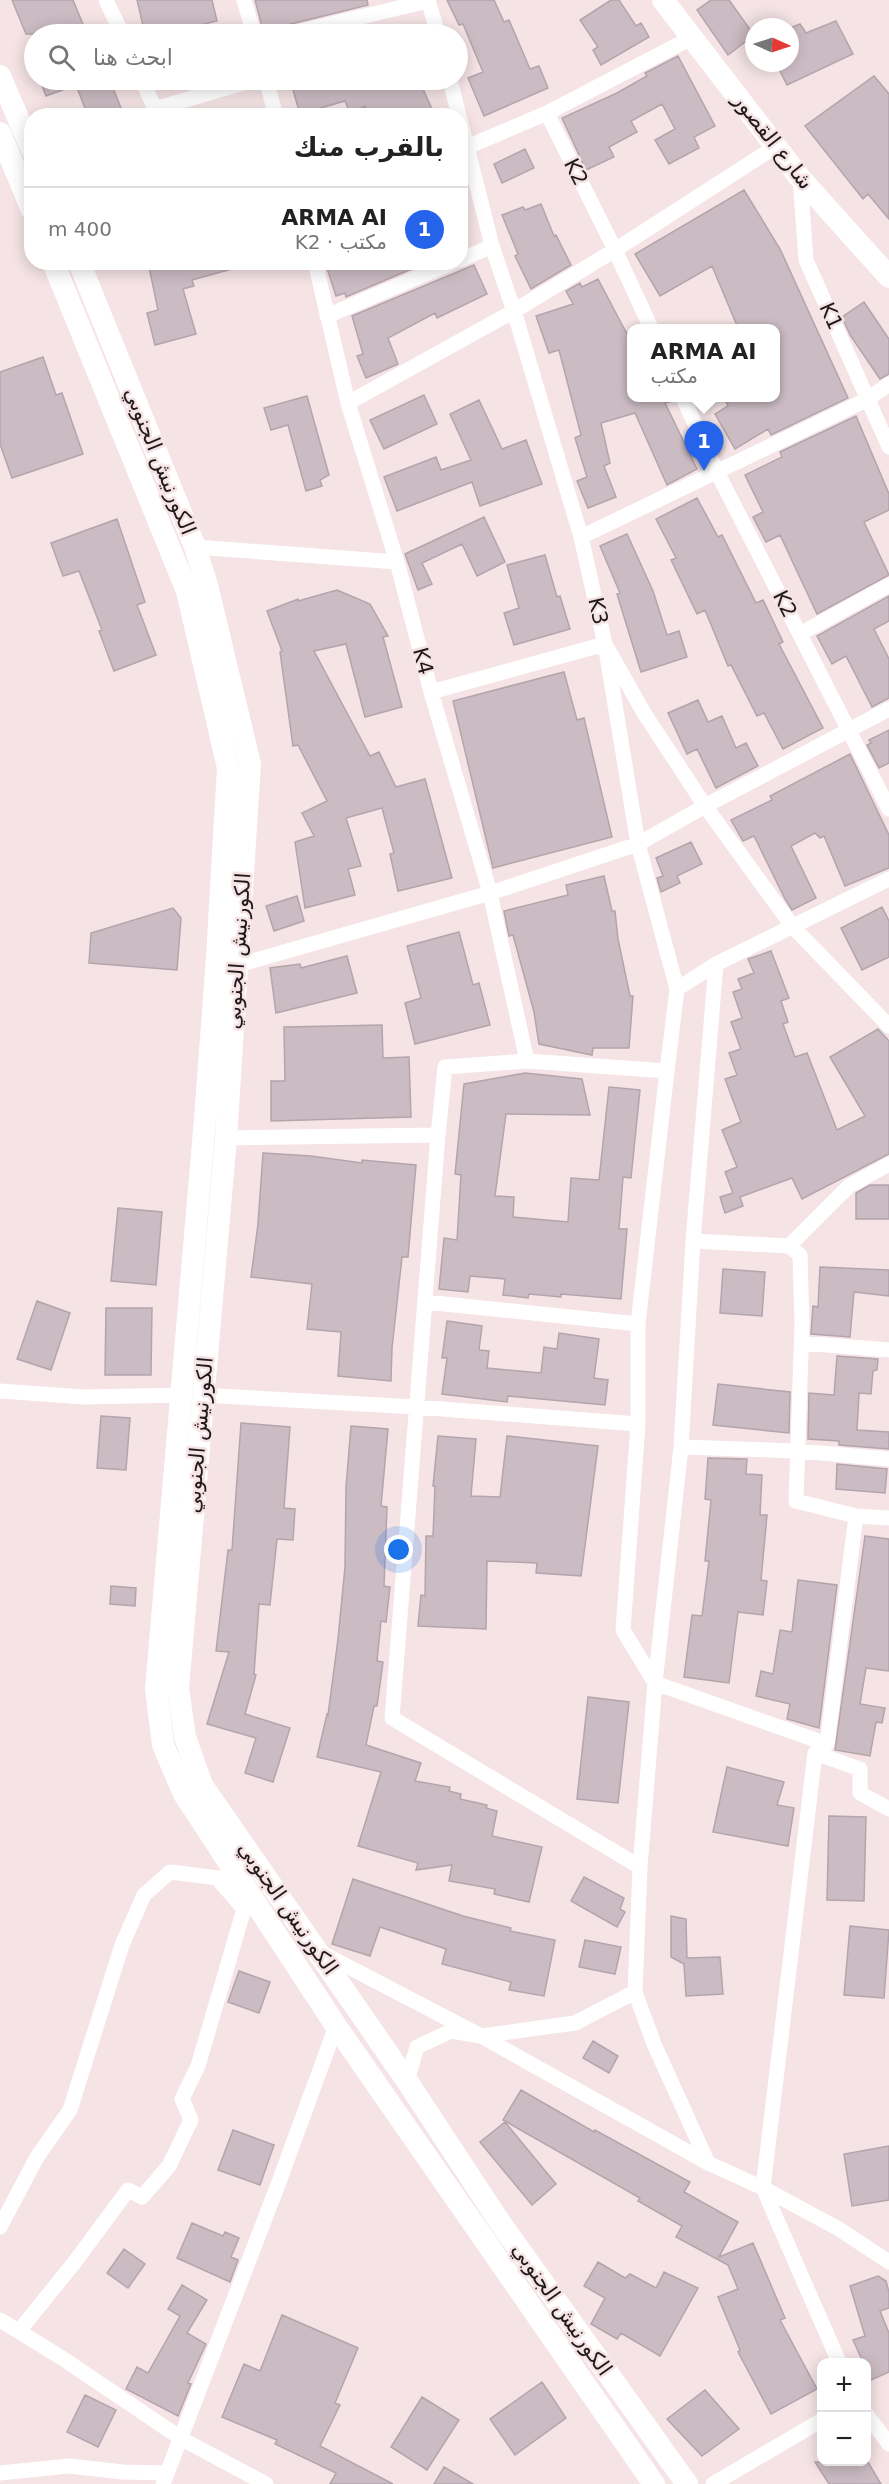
<!DOCTYPE html>
<html lang="ar">
<meta charset="utf-8">
<style>
body{margin:0;font-family:"DejaVu Sans","Noto Naskh Arabic",sans-serif;background:#f2f2f2;color:#222;direction:rtl}
.controls{position:absolute;right:18px;bottom:18px;display:grid;overflow:hidden;border-radius:12px;box-shadow:0 3px 15px #0003}
.controls button{width:54px;height:54px;display:grid;place-items:center;padding:0;border:0;border-bottom:2px solid #e0e0e0;background:#fff;color:#222;font:30px sans-serif}
.compass{position:absolute;left:745px;top:18px;width:54px;height:54px;border-radius:50%;background:#fff;box-shadow:0 3px 15px #0003;rotate:93deg}
.you{position:absolute;left:399px;top:1550px;width:21px;height:21px;margin:-15px;border:4px solid #fff;border-radius:50%;background:#1a73e8;box-shadow:0 0 0 9px #1a73e833}
.badge{display:grid;place-items:center;width:39px;height:39px;border-radius:50%;background:#2563eb;color:#fff;font-size:20px;font-weight:700}
.pin{position:absolute;translate:-50% -50px;filter:drop-shadow(0 2px 3px #0008)}
.pin::after{content:'';position:absolute;top:32px;width:21px;height:18px;background:inherit;clip-path:polygon(0 0,100% 0,50% 100%)}
.popup{position:absolute;left:627px;top:324px;width:153px;height:78px;box-sizing:border-box;display:grid;place-content:center;border-radius:12px;background:#fff;filter:drop-shadow(0 2px 4px #0005);font-size:20px;white-space:nowrap;color:#767676}
.popup b{font-size:22px;color:#222}
.popup::after{content:'';position:absolute;left:50%;top:100%;margin-left:-12px;border:12px solid transparent;border-top-color:#fff}
.list{margin:0;padding:0;list-style:none}
h2{display:flex;justify-content:space-between;align-items:center;height:78px;margin:0;padding:0 24px;font-size:26px}
h2 small{font-size:20px;font-weight:400;color:#767676}
.list li{display:grid;grid-template-columns:39px 1fr auto;gap:18px;align-items:center;box-sizing:border-box;height:84px;padding:0 24px;border-top:2px solid #e0e0e0}
.list b{display:block;font-size:22px;white-space:nowrap}
.list p{margin:0;font-size:20px;white-space:nowrap;color:#767676}
.list em{font-size:20px;font-style:normal;color:#767676}
.icon{flex:none;width:33px;height:33px;fill:none;stroke:currentColor;stroke-width:2;stroke-linecap:round;stroke-linejoin:round}
.map{position:relative;flex:none;width:889px;height:2484px;overflow:hidden;direction:ltr}
.search{position:absolute;background:#fff;box-shadow:0 3px 15px #0003;left:24px;top:24px;width:444px;height:66px;display:flex;align-items:center;gap:15px;box-sizing:border-box;padding:0 21px;border-radius:33px;color:#767676;font-size:22px}
.panel{position:absolute;background:#fff;box-shadow:0 3px 15px #0003;left:24px;top:108px;width:444px;height:162px;border-radius:24px;direction:rtl}
.map>svg:first-child{display:block}
</style>
<div class="map">
<svg width="889" height="2484" viewBox="0 0 889 2484">
<rect width="100%" height="100%" fill="#f5e3e5"/>
<!-- building -->
<path fill="#cbbbc3" stroke="#b4a4ac" stroke-width="1.5" d="M 12,0 L 73,0 L 87,34 L 26,34 Z
M 137,0 L 212,0 L 217,21 L 163,34 L 145,34 Z
M 255,0 L 367,0 L 368,5 L 287,25 L 280,30 L 264,34 Z
M 447,0 L 494,0 L 504,22 L 509,20 L 530,69 L 539,66 L 548,88 L 484,116 L 468,78 L 483,72 L 463,24 L 459,25 Z
M 611,0 L 619,0 L 636,26 L 641,23 L 649,37 L 601,65 L 593,50 L 598,47 L 580,20 Z
M 711,0 L 729,0 L 754,35 L 728,55 L 697,10 Z
M 836,21 L 853,54 L 787,85 L 776,63 L 790,63 L 790,28 L 800,24 L 806,33 Z
M 678,56 L 715,126 L 694,137 L 699,148 L 669,164 L 655,140 L 675,129 L 662,104 L 631,121 L 637,132 L 609,147 L 614,157 L 586,170 L 562,118 L 617,93 L 647,76 L 645,73 Z
M 874,76 L 889,94 L 889,219 L 868,194 L 863,199 L 805,126 Z
M 40,80 L 110,80 L 124,116 L 88,116 L 76,85 L 46,96 Z
M 304,80 L 419,80 L 435,116 L 369,116 L 365,106 L 350,113 L 345,101 L 300,114 L 291,83 Z
M 525,149 L 534,168 L 502,183 L 494,164 Z
M 744,190 L 780,249 L 848,398 L 771,435 L 768,429 L 735,449 L 715,414 L 728,406 L 724,398 L 776,398 L 776,328 L 738,328 L 712,266 L 660,296 L 635,254 Z
M 541,204 L 554,236 L 556,235 L 571,265 L 531,289 L 515,256 L 518,254 L 502,215 L 523,207 L 525,210 Z
M 148,262 L 238,262 L 239,267 L 192,280 L 194,286 L 183,289 L 196,334 L 155,345 L 147,313 L 158,310 Z
M 325,262 L 415,262 L 416,267 L 346,297 L 345,293 L 336,296 Z
M 474,265 L 487,294 L 437,318 L 435,313 L 388,338 L 398,364 L 366,378 L 357,356 L 363,354 L 352,316 Z
M 598,279 L 627,334 L 632,331 L 632,398 L 671,398 L 672,401 L 665,403 L 697,469 L 667,485 L 635,413 L 601,423 L 610,463 L 604,466 L 616,497 L 588,508 L 577,481 L 587,477 L 575,438 L 581,435 L 559,350 L 549,353 L 536,316 L 573,304 L 566,291 L 580,283 L 582,287 Z
M 864,302 L 889,339 L 889,374 L 880,379 L 850,335 L 842,317 Z
M 43,357 L 56,395 L 62,393 L 83,454 L 12,478 L 0,444 L 0,372 Z
M 424,395 L 437,424 L 384,449 L 370,420 Z
M 307,396 L 329,475 L 320,480 L 322,486 L 306,491 L 288,425 L 271,430 L 264,408 Z
M 479,400 L 502,449 L 526,440 L 542,484 L 480,506 L 472,482 L 397,511 L 384,477 L 436,457 L 441,470 L 471,460 L 450,414 Z
M 856,416 L 889,494 L 889,510 L 864,522 L 889,575 L 817,614 L 780,535 L 766,542 L 753,517 L 763,512 L 745,475 L 782,457 L 780,452 Z
M 697,498 L 718,537 L 722,535 L 756,603 L 763,600 L 783,642 L 779,644 L 823,728 L 783,749 L 764,713 L 757,716 L 731,665 L 728,666 L 705,610 L 697,614 L 671,560 L 676,558 L 656,519 Z
M 484,517 L 505,562 L 477,576 L 462,544 L 422,563 L 432,584 L 418,590 L 405,554 Z
M 117,519 L 145,602 L 137,605 L 156,655 L 114,671 L 99,631 L 102,630 L 79,571 L 63,576 L 51,543 Z
M 627,534 L 653,591 L 667,635 L 679,631 L 687,657 L 641,672 L 617,594 L 620,593 L 600,546 Z
M 545,555 L 557,597 L 560,596 L 570,629 L 514,645 L 504,613 L 519,608 L 507,565 Z
M 337,590 L 370,604 L 388,636 L 383,637 L 402,707 L 365,717 L 346,644 L 314,651 L 370,756 L 379,752 L 396,787 L 425,779 L 452,878 L 398,891 L 390,854 L 394,853 L 382,808 L 346,818 L 361,866 L 348,869 L 355,895 L 305,908 L 295,842 L 314,836 L 302,813 L 327,801 L 298,745 L 293,746 L 280,652 L 282,651 L 267,611 L 298,599 L 298,601 Z
M 889,596 L 889,621 L 874,629 L 889,659 L 889,698 L 872,707 L 846,656 L 832,664 L 817,636 Z
M 564,672 L 577,720 L 584,718 L 612,837 L 493,868 L 453,701 Z
M 698,700 L 708,722 L 722,716 L 736,748 L 746,743 L 758,766 L 716,788 L 697,749 L 687,754 L 668,713 Z
M 889,730 L 889,763 L 879,768 L 867,745 L 871,743 L 869,740 Z
M 850,754 L 889,835 L 889,868 L 845,886 L 824,836 L 820,838 L 815,833 L 791,846 L 816,898 L 792,910 L 785,899 L 754,836 L 743,841 L 731,820 L 772,800 L 770,796 Z
M 691,842 L 702,864 L 677,876 L 680,883 L 661,892 L 657,878 L 663,876 L 656,858 Z
M 604,876 L 612,911 L 615,911 L 618,939 L 630,996 L 633,996 L 629,1048 L 593,1048 L 592,1055 L 539,1044 L 534,1012 L 513,935 L 509,936 L 504,911 L 568,895 L 566,885 Z
M 297,896 L 304,921 L 274,931 L 266,906 Z
M 882,907 L 889,921 L 889,957 L 862,970 L 841,928 Z
M 173,908 L 181,918 L 177,970 L 89,963 L 91,933 Z
M 459,932 L 473,985 L 479,983 L 490,1025 L 415,1044 L 405,1003 L 421,998 L 407,946 Z
M 771,951 L 789,998 L 781,1001 L 788,1022 L 783,1024 L 795,1057 L 807,1053 L 837,1130 L 865,1116 L 830,1057 L 878,1029 L 889,1041 L 889,1154 L 802,1199 L 792,1178 L 740,1197 L 743,1206 L 725,1213 L 720,1197 L 733,1193 L 725,1172 L 737,1167 L 722,1130 L 741,1122 L 725,1079 L 737,1075 L 729,1053 L 741,1049 L 731,1022 L 742,1018 L 733,992 L 742,989 L 738,979 L 754,973 L 748,959 Z
M 347,956 L 357,993 L 276,1013 L 270,968 L 300,964 L 301,968 Z
M 382,1025 L 383,1058 L 409,1057 L 411,1117 L 271,1121 L 271,1081 L 285,1081 L 284,1027 Z
M 525,1073 L 582,1079 L 590,1115 L 506,1114 L 495,1196 L 514,1197 L 513,1217 L 568,1222 L 571,1178 L 599,1180 L 609,1087 L 640,1090 L 631,1178 L 623,1177 L 619,1229 L 627,1229 L 621,1299 L 561,1294 L 561,1297 L 529,1294 L 528,1298 L 503,1295 L 505,1279 L 470,1276 L 468,1292 L 439,1289 L 444,1238 L 457,1240 L 461,1175 L 455,1174 L 464,1084 Z
M 263,1153 L 311,1156 L 362,1163 L 362,1160 L 416,1165 L 408,1257 L 402,1257 L 392,1348 L 391,1381 L 338,1376 L 341,1332 L 307,1329 L 312,1284 L 251,1277 L 258,1224 Z
M 870,1185 L 889,1185 L 889,1219 L 856,1219 L 856,1193 Z
M 118,1208 L 162,1212 L 156,1285 L 111,1281 Z
M 820,1267 L 889,1270 L 889,1296 L 854,1292 L 850,1337 L 811,1334 L 813,1306 L 818,1307 Z
M 723,1269 L 765,1272 L 762,1316 L 720,1313 Z
M 37,1301 L 70,1313 L 51,1370 L 17,1359 Z
M 106,1308 L 152,1308 L 151,1375 L 105,1375 Z
M 447,1321 L 482,1326 L 479,1350 L 489,1351 L 487,1368 L 541,1373 L 544,1347 L 557,1349 L 559,1333 L 599,1339 L 594,1378 L 608,1380 L 605,1405 L 508,1396 L 507,1402 L 442,1394 L 447,1358 L 442,1358 Z
M 837,1356 L 878,1359 L 877,1370 L 873,1371 L 871,1394 L 859,1393 L 857,1430 L 889,1432 L 889,1449 L 839,1445 L 839,1441 L 808,1439 L 809,1393 L 834,1395 Z
M 718,1384 L 790,1392 L 789,1433 L 713,1425 Z
M 101,1416 L 130,1418 L 126,1470 L 97,1468 Z
M 241,1423 L 290,1427 L 284,1508 L 295,1509 L 293,1540 L 277,1539 L 270,1605 L 259,1604 L 254,1674 L 256,1675 L 245,1714 L 290,1728 L 273,1782 L 245,1773 L 256,1738 L 207,1724 L 229,1652 L 216,1651 L 228,1550 L 232,1550 Z
M 351,1426 L 388,1429 L 381,1506 L 387,1507 L 384,1586 L 390,1587 L 386,1622 L 381,1621 L 377,1661 L 383,1662 L 377,1706 L 374,1706 L 366,1745 L 421,1763 L 415,1781 L 450,1787 L 449,1791 L 461,1794 L 460,1799 L 487,1805 L 486,1808 L 497,1811 L 492,1836 L 542,1847 L 529,1902 L 494,1894 L 495,1889 L 449,1881 L 452,1865 L 416,1870 L 418,1863 L 358,1846 L 381,1772 L 317,1757 L 327,1714 L 328,1715 L 338,1639 L 345,1567 L 346,1487 Z
M 438,1436 L 476,1439 L 471,1496 L 500,1497 L 507,1436 L 598,1446 L 581,1576 L 536,1573 L 537,1563 L 487,1561 L 486,1629 L 418,1626 L 421,1595 L 425,1596 L 426,1536 L 433,1536 L 435,1486 L 433,1486 Z
M 708,1458 L 747,1459 L 746,1474 L 762,1475 L 760,1515 L 767,1515 L 761,1580 L 767,1581 L 763,1615 L 738,1612 L 729,1683 L 684,1677 L 692,1615 L 702,1616 L 709,1561 L 705,1561 L 711,1500 L 705,1499 Z
M 837,1464 L 887,1469 L 885,1493 L 836,1489 Z
M 865,1536 L 889,1539 L 889,1671 L 866,1668 L 860,1704 L 885,1708 L 882,1723 L 876,1722 L 870,1756 L 835,1750 Z
M 798,1580 L 837,1585 L 819,1728 L 787,1719 L 790,1704 L 756,1696 L 761,1671 L 773,1674 L 780,1630 L 792,1632 Z
M 111,1586 L 136,1588 L 135,1606 L 110,1604 Z
M 588,1697 L 629,1702 L 618,1803 L 577,1799 Z
M 727,1767 L 784,1782 L 777,1805 L 794,1808 L 788,1846 L 713,1832 Z
M 829,1816 L 866,1817 L 864,1901 L 827,1900 Z
M 584,1877 L 624,1898 L 620,1909 L 625,1912 L 617,1927 L 571,1901 Z
M 353,1879 L 463,1916 L 511,1928 L 510,1931 L 555,1940 L 544,1996 L 509,1990 L 511,1982 L 442,1964 L 446,1949 L 380,1927 L 370,1956 L 332,1944 Z
M 671,1916 L 686,1919 L 687,1958 L 720,1957 L 723,1994 L 686,1996 L 684,1964 L 671,1957 Z
M 850,1926 L 889,1930 L 884,1998 L 844,1995 Z
M 585,1940 L 621,1947 L 615,1974 L 579,1967 Z
M 239,1971 L 270,1982 L 259,2013 L 228,2002 Z
M 593,2041 L 618,2056 L 609,2073 L 583,2058 Z
M 521,2090 L 594,2132 L 595,2130 L 690,2182 L 684,2192 L 738,2222 L 719,2257 L 753,2243 L 785,2318 L 780,2320 L 817,2389 L 771,2414 L 738,2352 L 740,2350 L 718,2297 L 738,2289 L 728,2265 L 676,2237 L 682,2226 L 638,2201 L 640,2198 L 503,2120 Z
M 505,2122 L 556,2184 L 532,2205 L 480,2142 Z
M 233,2130 L 274,2145 L 260,2185 L 218,2170 Z
M 889,2146 L 889,2200 L 852,2206 L 844,2154 Z
M 192,2223 L 223,2236 L 225,2232 L 239,2238 L 231,2257 L 238,2260 L 230,2282 L 177,2258 Z
M 124,2249 L 145,2264 L 128,2288 L 107,2273 Z
M 598,2262 L 625,2278 L 630,2274 L 656,2288 L 664,2272 L 698,2288 L 660,2356 L 621,2333 L 617,2339 L 591,2324 L 605,2298 L 584,2286 Z
M 878,2276 L 886,2281 L 889,2292 L 889,2308 L 880,2311 L 889,2333 L 889,2372 L 871,2380 L 867,2370 L 867,2362 L 863,2362 L 853,2340 L 865,2336 L 850,2286 Z
M 182,2285 L 207,2300 L 187,2333 L 206,2344 L 188,2383 L 191,2384 L 178,2416 L 126,2389 L 137,2367 L 148,2373 L 180,2316 L 168,2309 Z
M 282,2315 L 358,2348 L 335,2403 L 340,2405 L 320,2446 L 393,2484 L 330,2484 L 336,2473 L 275,2444 L 277,2440 L 222,2417 L 244,2364 L 260,2371 Z
M 542,2382 L 566,2418 L 515,2455 L 490,2419 Z
M 705,2390 L 739,2429 L 702,2456 L 667,2419 Z
M 85,2395 L 116,2410 L 98,2447 L 67,2432 Z
M 422,2397 L 459,2420 L 427,2470 L 391,2447 Z
M 815,2462 L 868,2462 L 881,2484 L 829,2484 Z
M 444,2467 L 473,2484 L 434,2484 Z"/>
<g fill="none" stroke-linecap="round" stroke-linejoin="round">
<!-- street -->
<path stroke="#fff" stroke-width="15" d="M 106,0 L 122,34
M 244,0 L 254,34
M 428,0 L 438,34
M 289,34 L 428,1
M 142,80 L 155,109 L 253,80
M 266,80 L 276,116
M 450,80 L 459,116
M 547,113 L 615,250 L 651,328
M 460,119 L 492,246 L 514,311 L 581,537 L 605,644 L 644,713 L 705,806 L 793,927 L 889,1026
M 460,150 L 547,113 L 693,37
M 800,178 L 806,260 L 889,447
M 460,260 L 492,246
M 315,262 L 348,403 L 397,562 L 431,692 L 490,893 L 527,1061
M 327,316 L 453,262
M 683,398 L 717,472 L 889,809
M 348,403 L 514,311 L 615,250 L 775,147
M 581,537 L 868,399 L 889,384
M 195,547 L 397,562
M 800,634 L 889,585
M 431,692 L 605,644 L 638,844 L 677,989
M 238,965 L 490,893 L 638,844 L 705,806 L 889,709
M 667,1071 L 638,1324 L 638,1424 L 623,1630 L 655,1683 L 827,1744
M 226,1138 L 438,1135
M 693,1241 L 789,1246 L 800,1255 L 802,1324 L 796,1501 L 856,1516 L 889,1518
M 789,1246 L 849,1186 L 889,1164
M 425,1302 L 638,1324
M 802,1343 L 889,1350
M 0,1391 L 84,1397 L 182,1395
M 202,1395 L 416,1407 L 638,1424
M 681,1447 L 798,1451 L 889,1459
M 815,1753 L 860,1769 L 860,1793 L 889,1809
M 640,1867 L 392,1718 L 438,1135 L 445,1067 L 527,1061 L 667,1071 L 677,989 L 716,964 L 889,879
M 320,1952 L 481,2036 L 708,2163 L 763,2188 L 839,2229 L 889,2262
M 407,2081 L 417,2047 L 451,2031 L 481,2036 L 575,2023 L 635,1992
M 708,2163 L 654,2044 L 635,1992 L 640,1867 L 655,1683 L 681,1447 L 693,1241 L 716,964
M 0,2227 L 37,2157 L 70,2110 L 122,1945 L 144,1895 L 170,1872 L 227,1879
M 0,2320 L 62,2358 L 182,2439 L 266,2484
M 19,2331 L 74,2263 L 128,2190 L 142,2197 L 169,2166 L 191,2120 L 182,2099 L 198,2066 L 244,1909 L 217,1878
M 839,2362 L 763,2188 L 815,1753 L 827,1744 L 856,1516
M 866,2414 L 889,2444
M 0,2473 L 69,2466 L 123,2472 L 167,2473
M 163,2484 L 279,2182 L 336,2026
M 713,2484 L 822,2420"/>
<!-- secondary -->
<path stroke="#fff" stroke-width="22" d="M 663,0 L 800,178 L 889,277
M 0,76 L 32,150
M 0,133 L 32,210
M 53,262 L 187,591 L 228,768 L 217,957 L 205,1119 L 156,1689 L 163,1745 L 184,1794 L 336,2026 L 654,2484
M 79,262 L 195,547 L 207,585 L 250,764 L 226,1138 L 178,1688 L 185,1737 L 202,1785 L 407,2081 L 499,2221 L 687,2484"/>
</g>
<g text-anchor="middle" dominant-baseline="central" stroke-width="5" stroke-linejoin="round" paint-order="stroke">
<!-- street labels -->
<g font-size="21" fill="#201a1b" stroke="#f5e3e5">
<text transform="translate(773 141) rotate(52)">شارع القصور</text>
<text transform="translate(576 172) rotate(63)">K2</text>
<text transform="translate(831 316) rotate(66)">K1</text>
<text transform="translate(160 461) rotate(68)">الكورنيش الجنوبي</text>
<text transform="translate(785 604) rotate(63)">K2</text>
<text transform="translate(598 611) rotate(77)">K3</text>
<text transform="translate(423 661) rotate(75)">K4</text>
<text transform="translate(238 951) rotate(-86)">الكورنيش الجنوبي</text>
<text transform="translate(199 1435) rotate(-85)">الكورنيش الجنوبي</text>
<text transform="translate(288 1908) rotate(55)">الكورنيش الجنوبي</text>
<text transform="translate(562 2309) rotate(55)">الكورنيش الجنوبي</text>
</g>
</g>
</svg>
<div class="controls">
<button>+</button>
<button>−</button>
</div>
<svg class="compass" viewBox="-18 -18 36 36"><path d="M0-13l5 13h-10z" fill="#e53935"/><path d="M0 13l5-13h-10z" fill="#767676"/></svg>
<div class="you"></div>
<div class="pin badge" style="left:704px;top:471px">1</div>
<div class="popup"><b>ARMA AI</b>مكتب</div>
<div class="search"><svg class="icon" aria-label="search" viewBox="0 0 24 24"><circle cx="10" cy="10" r="6"/><path d="M15 15l6 6"/></svg>ابحث هنا</div>
<section class="panel">
<h2>بالقرب منك<small></small></h2>
<ul class="list">
<li><span class="badge">1</span><div><b>ARMA AI</b><p>مكتب · K2</p></div><em>400 m</em></li>
</ul>
</section>
</div>
